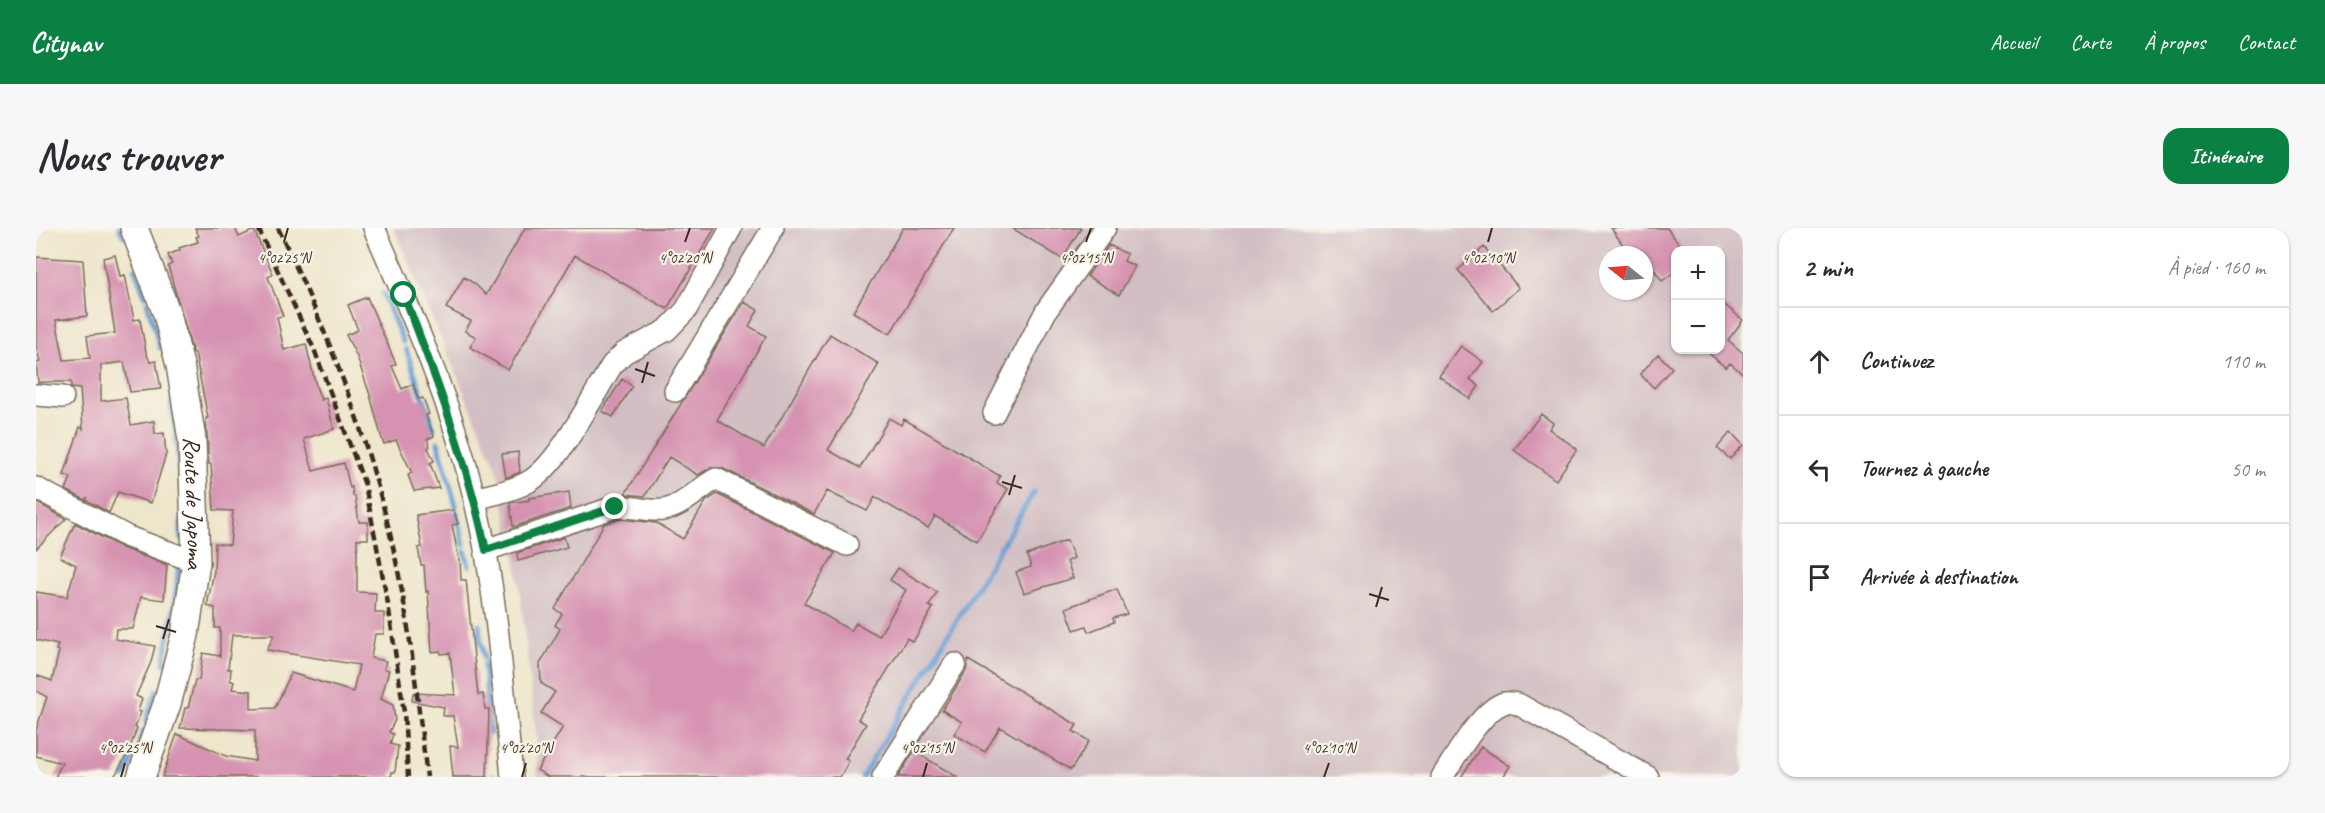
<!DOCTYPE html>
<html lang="fr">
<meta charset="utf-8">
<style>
body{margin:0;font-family:Caveat,sans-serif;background:#f7f7f7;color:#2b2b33}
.controls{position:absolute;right:18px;top:18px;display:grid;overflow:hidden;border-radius:12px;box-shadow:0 2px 4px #0004}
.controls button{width:54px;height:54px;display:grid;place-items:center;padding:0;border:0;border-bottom:2px solid #e1e1e2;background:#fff;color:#2b2b33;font:30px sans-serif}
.compass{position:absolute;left:1563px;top:18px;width:54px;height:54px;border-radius:50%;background:#fff;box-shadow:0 2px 4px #0004;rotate:287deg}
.stop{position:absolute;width:18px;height:18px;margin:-14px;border:4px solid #0b8043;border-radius:50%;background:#fff}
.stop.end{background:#0b8043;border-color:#fff;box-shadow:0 2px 6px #0008}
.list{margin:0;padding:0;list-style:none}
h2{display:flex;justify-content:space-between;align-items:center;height:78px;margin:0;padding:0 24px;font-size:26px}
h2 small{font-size:20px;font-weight:400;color:#7c7c81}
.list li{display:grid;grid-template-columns:39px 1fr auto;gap:18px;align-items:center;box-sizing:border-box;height:108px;padding:0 24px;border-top:2px solid #e1e1e2}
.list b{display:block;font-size:22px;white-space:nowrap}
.list em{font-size:20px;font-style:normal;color:#7c7c81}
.icon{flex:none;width:33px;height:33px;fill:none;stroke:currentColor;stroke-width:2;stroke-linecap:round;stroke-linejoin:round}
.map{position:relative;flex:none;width:1707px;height:549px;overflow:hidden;border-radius:18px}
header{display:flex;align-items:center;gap:36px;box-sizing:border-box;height:84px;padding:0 30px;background:#0b8043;color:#fff}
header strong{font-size:28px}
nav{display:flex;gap:33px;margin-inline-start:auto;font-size:21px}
.intro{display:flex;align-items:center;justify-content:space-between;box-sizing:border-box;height:144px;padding:0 36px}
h1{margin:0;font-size:42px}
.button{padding:15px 27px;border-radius:18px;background:#0b8043;color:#fff;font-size:21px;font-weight:700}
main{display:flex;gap:36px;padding:0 36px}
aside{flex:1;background:#fff;border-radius:18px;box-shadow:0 2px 4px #0004}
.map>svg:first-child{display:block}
</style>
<header>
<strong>Citynav</strong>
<nav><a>Accueil</a><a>Carte</a><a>À propos</a><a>Contact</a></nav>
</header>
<div class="intro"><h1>Nous trouver</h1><a class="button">Itinéraire</a></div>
<main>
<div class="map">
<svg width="1707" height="549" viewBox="0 0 1707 549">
<rect width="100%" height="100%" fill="#f7f3e8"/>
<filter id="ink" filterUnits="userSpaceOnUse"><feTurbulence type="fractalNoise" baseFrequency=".0167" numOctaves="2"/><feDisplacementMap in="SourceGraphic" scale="12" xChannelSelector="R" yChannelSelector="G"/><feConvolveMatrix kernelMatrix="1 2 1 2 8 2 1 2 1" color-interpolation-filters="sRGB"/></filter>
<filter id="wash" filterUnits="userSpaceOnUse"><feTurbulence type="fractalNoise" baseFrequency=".008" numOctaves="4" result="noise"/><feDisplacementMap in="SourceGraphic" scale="24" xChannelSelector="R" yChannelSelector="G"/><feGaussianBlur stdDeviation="1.35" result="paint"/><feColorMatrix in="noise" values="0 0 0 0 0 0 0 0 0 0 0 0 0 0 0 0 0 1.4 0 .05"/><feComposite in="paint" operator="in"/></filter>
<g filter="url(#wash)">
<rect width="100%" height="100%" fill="#eee6ca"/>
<!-- industrial -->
<path fill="#d2bec3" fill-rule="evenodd" d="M 358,0 L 1707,0 L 1707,549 L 501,549 L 501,514 L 482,347 L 461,241 ZM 1640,22 L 1684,22 L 1684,122 L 1640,122 ZM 1572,27 L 1608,27 L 1608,63 L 1572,63 Z"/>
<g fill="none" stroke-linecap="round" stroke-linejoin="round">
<!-- stream -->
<path stroke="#669fd5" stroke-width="5" d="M 83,0 L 87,8
M 99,41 L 109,68
M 347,65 L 367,114
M 111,74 L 124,120
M 370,121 L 386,167
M 387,168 L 398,201
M 135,175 L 140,206
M 140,210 L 144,250
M 402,214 L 420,278
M 421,285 L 428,317
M 145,295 L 145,310
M 429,323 L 433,338
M 141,356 L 143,332
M 443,396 L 445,416
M 446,417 L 448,430
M 128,436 L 141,358
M 448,436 L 454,505
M 115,478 L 121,462
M 110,494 L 114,481
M 103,514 L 107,503
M 457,547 L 457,549
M 89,549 L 99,524
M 826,549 L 998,264"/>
</g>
<g id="blocks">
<!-- building -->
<path fill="#d692b1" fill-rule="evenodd" d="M 159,0 L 199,0 L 203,9 L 218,2 L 237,46 L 232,49 L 247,88 L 241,89 L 248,122 L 270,116 L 280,158 L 285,172 L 290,170 L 298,201 L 268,211 L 277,243 L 308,235 L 314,260 L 316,259 L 317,268 L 319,268 L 323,294 L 332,294 L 332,311 L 321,311 L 321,364 L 340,365 L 339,385 L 348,385 L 348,406 L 339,406 L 335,430 L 350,433 L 348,441 L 353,442 L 345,471 L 357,477 L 359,492 L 353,504 L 357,506 L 354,516 L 362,518 L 359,544 L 356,544 L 355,549 L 126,549 L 141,506 L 190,528 L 219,533 L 219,502 L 144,500 L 149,480 L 152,480 L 159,452 L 163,452 L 167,425 L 184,428 L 184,400 L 179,400 L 179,380 L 171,378 L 178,343 L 179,315 L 194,317 L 197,283 L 178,282 L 175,236 L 173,236 L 170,190 L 172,190 L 159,125 L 157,125 L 132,38 L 136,36 L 132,27 L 144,22 L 143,20 L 162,14 L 160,9 L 163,8 ZM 196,407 L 238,407 L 231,422 L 323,437 L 317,464 L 255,445 L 239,480 L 215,481 L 215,463 L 196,461 L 198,454 L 194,452 L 195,441 L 192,441 Z
M 489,0 L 679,0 L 631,81 L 539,27 L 472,142 L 434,119 L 440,109 L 429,103 L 435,93 L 410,80 L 428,49 L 439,56 L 450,67 Z
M 867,0 L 918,0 L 854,106 L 817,84 Z
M 976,0 L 1045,0 L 1026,31 Z
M 1575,0 L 1631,0 L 1648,22 L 1640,22 L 1640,43 L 1626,53 L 1608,27 L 1594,27 Z
M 1073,17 L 1091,26 L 1088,33 L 1099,38 L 1083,67 L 1051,48 Z
M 1448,19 L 1483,60 L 1457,83 L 1422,42 Z
M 79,27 L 84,48 L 89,47 L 98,92 L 104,91 L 110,124 L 114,134 L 120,133 L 125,161 L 94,164 L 88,134 L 65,137 L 65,173 L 90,170 L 95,197 L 118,193 L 119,206 L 128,205 L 130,226 L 115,275 L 82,264 L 73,285 L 50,272 L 52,269 L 49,272 L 30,262 L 35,249 L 28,247 L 44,199 L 47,201 L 44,161 L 35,160 L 35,154 L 2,154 L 0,135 L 4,134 L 0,118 L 0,29 L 47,32 L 51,88 L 20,92 L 28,132 L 54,130 L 51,108 L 79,105 L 67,30 Z
M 331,69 L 360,136 L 356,138 L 366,161 L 377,156 L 382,171 L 387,170 L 393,186 L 390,187 L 398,208 L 391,211 L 394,218 L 392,220 L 398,233 L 394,235 L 403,260 L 378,263 L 372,247 L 376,245 L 360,212 L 348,216 L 346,211 L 334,167 L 321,129 L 310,107 L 322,102 L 312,77 Z
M 1684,73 L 1707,92 L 1692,112 L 1707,125 L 1707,146 L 1694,135 L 1690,140 L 1669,122 L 1684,122 Z
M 708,74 L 722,82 L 713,98 L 730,108 L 681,192 L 728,220 L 794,106 L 843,136 L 792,222 L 824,240 L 853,190 L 865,197 L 868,191 L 964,248 L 961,255 L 972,261 L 941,313 L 899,288 L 892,300 L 839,269 L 831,283 L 791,263 L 778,286 L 686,240 L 674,240 L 662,247 L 633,229 L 609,268 L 589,266 Z
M 1425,118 L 1447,134 L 1434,151 L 1443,158 L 1434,171 L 1403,148 Z
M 1622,126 L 1636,140 L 1618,160 L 1604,146 Z
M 586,151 L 596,158 L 577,189 L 566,183 Z
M 1505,186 L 1517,195 L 1513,201 L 1541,221 L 1520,252 L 1478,222 Z
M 1695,204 L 1707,217 L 1694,231 L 1681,220 Z
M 482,224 L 484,244 L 470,250 L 466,226 Z
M 533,264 L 535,280 L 477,299 L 474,275 L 493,272 L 493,270 Z
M 681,266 L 799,325 L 768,375 L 815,403 L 820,395 L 843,408 L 870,362 L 854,352 L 862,340 L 901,364 L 893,378 L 897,380 L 877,414 L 871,410 L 822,491 L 830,496 L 809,531 L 813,533 L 804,549 L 512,549 L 501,542 L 527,499 L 505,485 L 519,464 L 505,455 L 504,436 L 524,401 L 519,397 L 526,386 L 519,381 L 568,296 L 585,291 L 620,295 L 647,311 L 670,273 Z
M 0,274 L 30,291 L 0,321 Z
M 418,282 L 422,296 L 416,297 L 423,332 L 424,332 L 425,352 L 430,352 L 442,467 L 447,466 L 449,481 L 453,481 L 451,549 L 417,549 L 414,518 L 422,519 L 417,488 L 407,488 L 408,479 L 376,473 L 377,465 L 419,467 L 414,425 L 405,426 L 404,423 L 396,424 L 392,363 L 390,364 L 388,337 L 385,337 L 382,320 L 386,319 L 380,287 Z
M 39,295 L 86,320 L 131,337 L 128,372 L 105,369 L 97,401 L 80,401 L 79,411 L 119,418 L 115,434 L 100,468 L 106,471 L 102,483 L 105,484 L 99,499 L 101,500 L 93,523 L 78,549 L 19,549 L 26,535 L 0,528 L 0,502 L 11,469 L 0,463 L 0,447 L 16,453 L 23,423 L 20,422 L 22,417 L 0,412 L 0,364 L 31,369 L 40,337 L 24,329 Z
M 528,309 L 531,319 L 482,333 L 481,325 Z
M 1031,312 L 1038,330 L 1031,333 L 1037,350 L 988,365 L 980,344 L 995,339 L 991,327 Z
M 1081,361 L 1091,386 L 1077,390 L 1078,394 L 1052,404 L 1050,398 L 1038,402 L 1030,380 Z
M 932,432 L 1041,497 L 1037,503 L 1053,513 L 1035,542 L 964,499 L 949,524 L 918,506 L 926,494 L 906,482 L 930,443 Z
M 1445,519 L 1474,538 L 1467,549 L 1425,549 Z
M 878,523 L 921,549 L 862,549 Z"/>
</g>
</g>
<g filter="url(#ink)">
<use href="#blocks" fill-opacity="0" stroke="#7a6c5a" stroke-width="1.5"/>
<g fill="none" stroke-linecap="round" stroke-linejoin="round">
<!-- minor casing -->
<g stroke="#7a6c5a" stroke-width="24">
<path id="minor" d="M 338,0 C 377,88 417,179 439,273 C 461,364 467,457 476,549
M 639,163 L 737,0
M 0,167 L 27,169
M 958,185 L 1010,83 L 1069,0
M 0,260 L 92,309 L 160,334
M 439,271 C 456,266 477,263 492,254 C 522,238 557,168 576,137 L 588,125 L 631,102 L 650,82 L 695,0
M 450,322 L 579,279 C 595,277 611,284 627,282 C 647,279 663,260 680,251 L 811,317
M 847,549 L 919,436
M 1406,549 C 1419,530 1445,482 1468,475 C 1472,474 1477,475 1482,476 L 1612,549"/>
</g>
<!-- major casing -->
<g stroke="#7a6c5a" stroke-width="30">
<g id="major">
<path id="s1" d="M 98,0 L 131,86 L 144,137 L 156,212 L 160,334 L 149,407 L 131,476 L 105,549"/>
</g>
</g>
<!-- minor -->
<use href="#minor" stroke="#fff" stroke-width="21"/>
<!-- major -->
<use href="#major" stroke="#fff" stroke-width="27"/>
<!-- rail -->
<path stroke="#3b2a1e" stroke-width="4.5" stroke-dasharray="9 4.5" stroke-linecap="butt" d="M 222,0 L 278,121 L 329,257 L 352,376 L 368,484 L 372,549
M 242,0 C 293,107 336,217 360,333 C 375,404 382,477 391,549"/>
</g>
</g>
<g fill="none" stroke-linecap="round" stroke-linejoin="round" filter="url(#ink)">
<!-- route -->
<path stroke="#0b8043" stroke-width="8" d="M 368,67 C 401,152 431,233 450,322 L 579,279"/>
</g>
<!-- ticks -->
<path fill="none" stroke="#3b2a1e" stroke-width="2" d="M 248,14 L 252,0M 649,14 L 654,0M 1050,14 L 1055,0M 1452,14 L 1456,0M 599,141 L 619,148M 606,155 L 612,134M 966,254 L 986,260M 973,267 L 979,247M 1333,366 L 1353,372M 1340,379 L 1346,359M 120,398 L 140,404M 127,411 L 133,391M 85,549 L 89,535M 486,549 L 490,535M 887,549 L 891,535M 1288,549 L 1293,535"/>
<g text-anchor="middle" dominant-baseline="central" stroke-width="4.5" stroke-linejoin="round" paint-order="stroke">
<!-- street labels -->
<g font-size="24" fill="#3b2a1e" stroke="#f7f3e8">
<text stroke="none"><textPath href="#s1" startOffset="284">Route de Japoma</textPath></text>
</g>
</g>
<g font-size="15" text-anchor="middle" fill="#3b2a1e" stroke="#f7f3e8" stroke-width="4.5" stroke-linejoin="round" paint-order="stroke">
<text x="248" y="35">4°02'25"N</text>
<text x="649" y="35">4°02'20"N</text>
<text x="1050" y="35">4°02'15"N</text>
<text x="1452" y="35">4°02'10"N</text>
<text x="89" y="525">4°02'25"N</text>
<text x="490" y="525">4°02'20"N</text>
<text x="891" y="525">4°02'15"N</text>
<text x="1293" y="525">4°02'10"N</text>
</g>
</svg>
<div class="controls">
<button>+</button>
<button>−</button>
</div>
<svg class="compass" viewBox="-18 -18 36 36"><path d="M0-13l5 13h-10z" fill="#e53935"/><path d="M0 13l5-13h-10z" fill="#7c7c81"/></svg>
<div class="stop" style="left:368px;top:67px"></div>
<div class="stop end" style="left:579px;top:279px"></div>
</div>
<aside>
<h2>2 min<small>À pied · 160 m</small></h2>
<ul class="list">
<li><svg class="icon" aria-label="ahead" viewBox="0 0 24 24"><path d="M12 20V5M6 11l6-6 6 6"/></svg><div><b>Continuez</b></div><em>110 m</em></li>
<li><svg class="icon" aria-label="left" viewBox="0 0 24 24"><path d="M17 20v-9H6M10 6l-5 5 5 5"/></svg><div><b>Tournez à gauche</b></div><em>50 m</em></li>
<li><svg class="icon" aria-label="arrive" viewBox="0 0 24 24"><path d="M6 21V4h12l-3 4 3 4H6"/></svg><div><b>Arrivée à destination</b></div></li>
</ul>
</aside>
</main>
